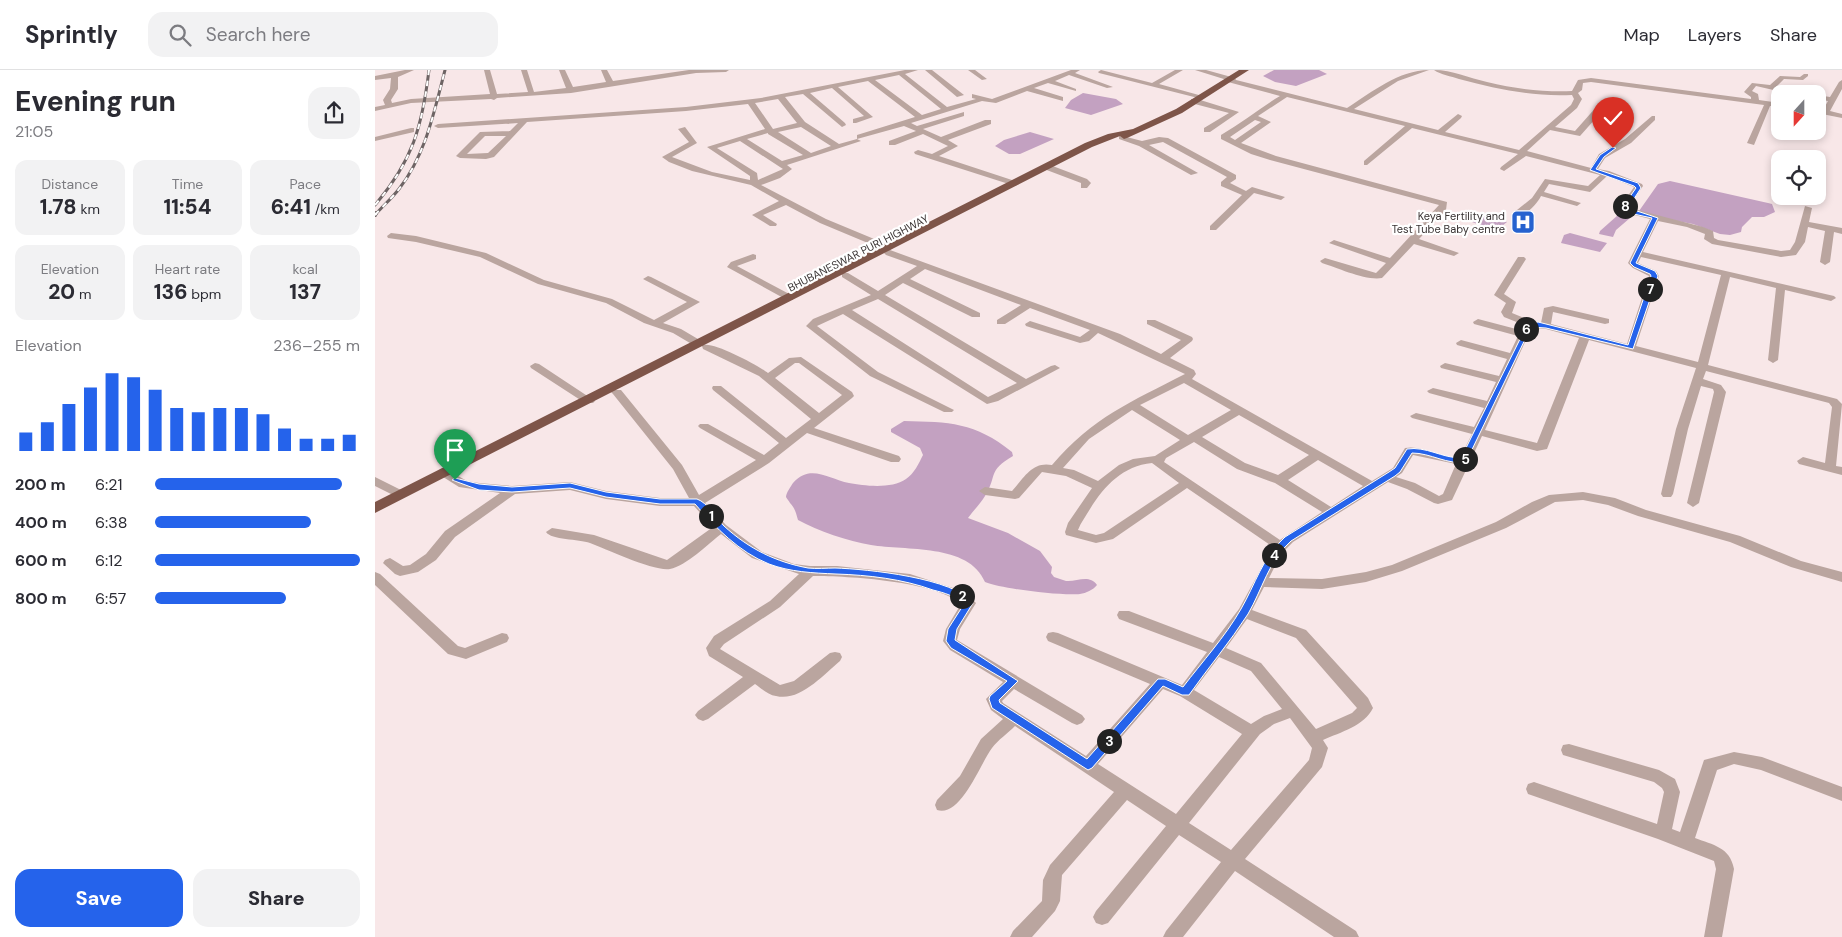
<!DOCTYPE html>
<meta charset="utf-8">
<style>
:root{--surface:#fff;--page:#f2f2f3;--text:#2b2b33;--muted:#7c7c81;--line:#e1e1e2;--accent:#2563eb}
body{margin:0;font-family:"DM Sans",sans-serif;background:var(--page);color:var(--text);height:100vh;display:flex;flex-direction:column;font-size:19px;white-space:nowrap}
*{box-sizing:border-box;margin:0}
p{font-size:16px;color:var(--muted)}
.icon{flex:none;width:28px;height:28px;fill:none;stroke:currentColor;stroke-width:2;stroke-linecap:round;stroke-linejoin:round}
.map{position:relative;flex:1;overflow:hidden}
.drawer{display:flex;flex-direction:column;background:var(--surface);width:375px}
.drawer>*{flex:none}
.needle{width:32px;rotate:201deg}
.fabs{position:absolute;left:1396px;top:15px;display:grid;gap:10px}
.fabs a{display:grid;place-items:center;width:55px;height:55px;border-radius:10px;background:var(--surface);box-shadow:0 2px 8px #0003;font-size:25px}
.pin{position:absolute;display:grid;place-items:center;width:42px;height:42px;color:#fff;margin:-51px -21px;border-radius:50% 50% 50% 0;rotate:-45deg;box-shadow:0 0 5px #0007}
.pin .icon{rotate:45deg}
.km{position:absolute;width:25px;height:25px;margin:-12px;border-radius:50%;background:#222;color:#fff;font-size:14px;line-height:25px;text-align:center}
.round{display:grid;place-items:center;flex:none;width:52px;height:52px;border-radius:15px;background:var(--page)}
.overview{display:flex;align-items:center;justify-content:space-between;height:85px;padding:0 15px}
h1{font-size:28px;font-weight:800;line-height:38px}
.figures{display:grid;grid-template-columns:repeat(3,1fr);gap:8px;height:85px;padding:5px 15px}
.figures div{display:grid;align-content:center;border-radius:12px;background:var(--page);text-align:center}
.figures b{font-size:21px;font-weight:800}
.figures small{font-size:14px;font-weight:400}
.figures p{font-size:14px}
.chart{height:140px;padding:10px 15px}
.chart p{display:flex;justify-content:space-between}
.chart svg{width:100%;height:90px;margin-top:5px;stroke:var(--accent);stroke-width:6}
.action{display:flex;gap:10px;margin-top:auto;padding:10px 15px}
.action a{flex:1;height:58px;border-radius:15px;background:var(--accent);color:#fff;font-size:20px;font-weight:800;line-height:58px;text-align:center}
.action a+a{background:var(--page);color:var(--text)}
ul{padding:0 15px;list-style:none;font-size:16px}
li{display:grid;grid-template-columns:80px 60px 1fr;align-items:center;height:38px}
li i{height:12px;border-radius:6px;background:var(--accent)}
header{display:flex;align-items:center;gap:30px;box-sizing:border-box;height:70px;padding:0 25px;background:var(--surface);border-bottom:1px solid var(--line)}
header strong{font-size:24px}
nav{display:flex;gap:28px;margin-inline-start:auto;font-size:18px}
.search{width:350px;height:45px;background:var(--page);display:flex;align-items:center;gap:12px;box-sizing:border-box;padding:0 18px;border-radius:15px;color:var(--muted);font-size:19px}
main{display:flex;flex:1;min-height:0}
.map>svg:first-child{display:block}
</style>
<header>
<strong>Sprintly</strong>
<div class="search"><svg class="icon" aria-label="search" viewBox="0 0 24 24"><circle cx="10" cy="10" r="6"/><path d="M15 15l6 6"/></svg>Search here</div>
<nav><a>Map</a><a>Layers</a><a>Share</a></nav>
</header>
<main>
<section class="drawer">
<div class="overview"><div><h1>Evening run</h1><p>21:05</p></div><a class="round"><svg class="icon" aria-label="share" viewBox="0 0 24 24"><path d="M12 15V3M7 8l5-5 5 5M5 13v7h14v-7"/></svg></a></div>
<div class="figures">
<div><p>Distance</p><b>1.78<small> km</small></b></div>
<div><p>Time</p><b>11:54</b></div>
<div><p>Pace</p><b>6:41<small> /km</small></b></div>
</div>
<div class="figures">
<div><p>Elevation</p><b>20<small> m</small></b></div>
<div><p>Heart rate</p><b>136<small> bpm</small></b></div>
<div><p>kcal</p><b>137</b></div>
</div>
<div class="chart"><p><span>Elevation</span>236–255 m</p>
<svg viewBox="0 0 160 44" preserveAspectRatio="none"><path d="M5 44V35M15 44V30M25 44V21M35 44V13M45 44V6M55 44V8M65 44V14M75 44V23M85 44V25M95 44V23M105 44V23M115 44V26M125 44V33M135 44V38M145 44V38M155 44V36"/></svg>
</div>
<ul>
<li><b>200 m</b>6:21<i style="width:91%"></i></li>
<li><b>400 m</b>6:38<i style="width:76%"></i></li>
<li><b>600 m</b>6:12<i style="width:100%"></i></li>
<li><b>800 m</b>6:57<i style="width:64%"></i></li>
</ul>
<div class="action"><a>Save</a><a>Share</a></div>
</section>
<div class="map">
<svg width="1467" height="867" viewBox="0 0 1467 867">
<rect width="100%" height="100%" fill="#f8e7e8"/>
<!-- water -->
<path fill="#c3a1c1" d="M899 0H944L952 4 921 16 900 12 888 6Z
M708 23 741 29 748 34 716 45 690 38 696 30Z
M655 62 679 69 645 84H634L620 76 629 70Z
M1295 111 1393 133 1397 134 1400 142 1389 147H1377L1367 157 1366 162 1355 165 1345 164 1318 154 1270 145 1264 141 1283 114Z
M1087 142 1102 144 1132 152 1123 159C1113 158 1091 151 1083 145Z
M1247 144 1255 146V148L1241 160 1238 167 1224 164 1225 161 1243 145Z
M1195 163 1232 173 1225 182 1186 173 1189 165Z
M529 351C574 352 600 352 637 382L638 386C612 401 623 405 610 426 605 434 598 441 593 448L633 463 665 481 677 497 676 503 679 507C683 508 687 510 691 511 702 512 714 504 722 515 718 520 711 523 705 524 686 526 628 519 610 512 594 473 530 481 496 475 473 471 443 461 423 450 421 443 420 438 415 433 414 431 412 429 411 427 411 423 416 416 418 413 435 393 454 409 474 413 490 416 517 419 531 409 539 404 544 393 548 385L545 378 516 362V359Z"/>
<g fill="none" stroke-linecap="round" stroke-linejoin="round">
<!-- minor -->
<path fill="#baa59f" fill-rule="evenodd" d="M30 0H39L23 7V19L16 30 17 33 36 29 115 24 109 0H115L122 24 153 22 146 0H152L159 22 191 18 184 0H190L198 17 231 12 226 0H232L238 11 314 0H354L351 2 321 3 196 23 122 28 119 30 116 29 36 33 0 41V37L10 35 8 30 15 19 16 8 0 10V6Z
M530 0H543L530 4 572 37 601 29 597 28V24L617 29 696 0H705L700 3 738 17 732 18 694 5 680 11 701 19V21L673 13 659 18 688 27V31L652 21 621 33 607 31 536 53 542 56 589 42V46L548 59 566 67 610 50H616V54L573 70 583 76 564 86 643 112 644 114 640 116 540 84 539 82 543 80 557 84 573 76 548 64 520 75H514V71L541 61 529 56 482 69V65L540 47 493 11 463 17 498 47 481 53H478V49L489 46 457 18 435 23 470 53 471 55 467 57 428 24 410 27 430 52 464 74 482 69 486 71 412 95 417 99 405 108 386 115 451 149 516 176 518 178 515 180 745 264 786 284 806 270 772 254V250H780L817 267 818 269 817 271 795 288 819 300 821 304 817 309 997 411 1018 398 1030 378C1049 374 1068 392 1086 386L1097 364 1037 348 1035 346 1041 343 1099 357 1109 338 1054 323 1052 321 1058 318 1112 331 1121 312 1066 298 1065 296 1070 293 1124 306 1132 289 1082 275 1081 273 1086 270 1135 283 1143 266 1099 254 1098 252 1103 249 1145 260 1149 255 1129 247 1126 242 1131 233 1119 225 1143 187H1149L1151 189 1129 224 1141 232 1137 243 1159 252 1166 253 1169 238 1178 236 1234 249V253L1230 254 1178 242 1176 254 1252 274 1274 206 1258 198 1253 193 1275 149 1248 142 1246 136 1259 117 1232 106 1215 122 1174 114 1169 122 1206 133 1202 136 1166 126C1162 135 1147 149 1137 148V144L1157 128 1170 109 1213 116 1225 105 1151 86 1129 101 1125 99 1126 97 1143 84 1037 58 992 95H989V91L1030 56 912 27 883 46 896 52 866 73 901 86 1072 132 1071 140 1044 169 1084 183 1079 186 1039 174 1007 208C991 211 963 198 947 193L945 191 950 188 1001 203 1011 193 954 173 959 170 962 171 1015 188 1064 135 895 90 876 84 846 69V65C867 53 885 38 905 26L853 12 852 10 820 0H831L860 8 861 10 972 38C997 22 1024 0 1054 0L1023 11 979 39 1063 60 1083 44 1087 46 1086 48 1070 62 1144 80 1196 35 1199 29 1197 25C1158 27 1121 19 1084 9 1076 6 1066 5 1059 0 1077 0 1094 8 1112 12 1140 19 1168 22 1197 21L1203 10 1216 8 1376 29V27L1369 22 1377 13 1395 15 1405 6 1425 7 1429 4H1433V6L1428 10 1409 9 1401 17 1430 24H1416L1381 16 1377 21 1383 24 1384 30 1405 33V37L1395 36 1379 75 1372 73 1389 35 1216 12 1208 13 1207 20 1203 23 1207 29 1202 38 1180 57 1200 61 1223 35H1229V39L1205 66 1175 60 1152 81 1216 98 1224 84 1250 69 1277 46H1280V50L1256 73 1230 88 1223 99 1234 101 1267 114 1268 116 1254 136 1255 138 1328 157 1338 161 1339 168 1343 170 1406 181 1415 180 1420 172 1430 136 1437 138 1434 152 1467 158V164L1459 162 1455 192 1450 195 1445 192 1450 161 1433 157 1430 172 1421 185 1406 187 1337 174 1329 169 1330 164 1312 157 1283 151 1268 182 1459 226 1461 228 1456 231 1410 220 1403 290 1398 293 1393 290 1401 218 1355 207 1333 295 1462 329 1467 334 1461 396 1467 397V405L1424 394 1422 391 1428 387 1450 393 1457 337 1454 333 1331 301 1328 309 1346 315 1351 322 1324 433 1318 437 1312 433 1339 322 1338 319 1326 316 1313 359 1298 424 1296 427H1288L1286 424 1301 359 1321 298 1214 270 1172 379 1162 381 1107 366 1077 430 1063 434 1059 433 1032 419 1013 412 918 472 906 484 894 508 947 509 991 502 1017 495 1121 452 1157 432 1174 425 1208 422 1240 428 1271 440 1365 466 1426 491 1467 502V512L1416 497 1355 472 1263 446 1233 435 1208 430 1180 432 1131 458 1027 501 991 512 947 519 889 517 877 540 931 560 993 628 998 638C989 656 966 662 948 670L953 678 947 697 870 789 981 861 984 867H959L860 801 808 867H788L791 861 846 792 804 765 733 853 727 855 721 853 718 847 721 841 791 756 752 730 687 805 685 831 680 841 657 867H635L638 861 667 831 668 810 675 795 739 722 640 656C633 663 623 670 617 678 606 692 586 748 562 740L560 735 562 730 585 706 606 669 628 649 616 640 611 629 628 612 575 580 568 571 571 559 586 534C561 511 473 506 438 506L405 537 349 574 345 579 405 615 419 611 455 583 460 582 465 583 467 587 465 591C448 605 425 632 401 626 393 625 386 618 380 614L333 649 328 651 323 649 320 645 323 641 368 607 334 586 331 578 339 566 395 531 424 504 377 488 346 464C333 474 311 496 295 499 280 502 231 479 215 473 204 469 176 470 171 462L177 458 219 465 292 490 338 457 319 436H285L231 429 195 420 140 424 80 467 61 490 43 502 25 506 20 504 8 493 10 490 15 488 28 496 35 495 51 484 70 461 125 423 84 417 65 405 63 402 65 399 69 398 92 411 104 413 137 416 195 412 231 421 285 428H314L298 399 238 324 236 322 238 320H246L307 395 324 425 381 390 325 358 323 356 325 354H333L389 385 404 373 338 320 337 318 338 316H346L411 368 436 349 384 306 328 279 327 276H320L298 263 269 253 231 233 163 214 105 187 41 172 13 168 12 166 16 163 41 166 111 183 169 210 237 229 279 250 312 232 268 209 273 206 276 207 325 232 288 253 306 259 328 272 329 275C341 273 382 295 393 303L414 288 426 287 477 322 479 326 477 328 439 358 524 386 526 389 524 392H516L432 363 394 393 330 433 351 455 387 482 419 494 435 496H462L535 504 590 522 601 533 585 559 582 570 707 645 710 649 707 653 702 655 697 653 639 619 627 631 628 633 711 686 775 614 673 571 671 567 673 563 678 562 683 563 807 615 832 582 744 549 742 545 744 541H754L838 573 864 539 898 477 812 418 738 469 721 473 691 465 690 462 693 453 717 418 691 406 667 402 644 428 640 429 610 425 604 421 610 417 637 421C649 408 657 391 677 395 718 347 756 332 810 304L723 263 714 271 705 273 651 256 650 254 655 251 705 267 715 260 655 238 630 254H622V250L646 235 550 199 535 209 605 243V247H597L528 213 510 225 651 309 676 296 680 295 685 298 623 331 612 334 468 244 442 256 503 302 579 340 577 342H569L495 306 431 256 438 249 496 225 467 207V203H473L503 221 542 196 511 185 509 183 512 181 445 153 411 135 388 145 402 154 401 156H395L377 145 404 131 376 115 317 101 294 92 287 87 314 72 303 59 310 57 322 73 297 87 337 102 375 110V106L332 77 390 59 373 34 311 41 152 52 119 87 111 89 85 88 81 86 105 62 135 61 143 53 63 58 59 56 63 54 311 37 386 28ZM524 5 566 39 547 45 500 10ZM403 29 422 53 398 59 380 33ZM880 50 886 52 860 70 855 67ZM426 57 456 76 436 83 403 62ZM393 63V64L428 85 407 91 372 69ZM110 66H131L113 83 92 84ZM365 71 408 99 383 110 382 103 342 78ZM1266 187 1346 205 1323 292 1261 276 1284 206 1281 201 1263 193ZM503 229 642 313 613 327 477 240ZM1159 258 1171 259 1204 268 1162 373 1110 360 1155 261ZM420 293H424L467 325 444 343 400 308ZM809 313 856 340 813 365 765 335ZM757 340 805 370 780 386 758 389 744 395 723 411 699 400 688 398 714 369ZM864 345 934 385 903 405 870 393 827 367ZM819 372 862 399 900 413 947 442 905 470 789 392 791 388ZM1038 385 1081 394 1068 424 1064 426 1040 413 1021 407 1027 403ZM943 390 988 416 956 437 913 410ZM777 393 804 413 729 463 721 465 703 460C706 452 711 446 715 439 730 415 748 396 777 393ZM872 549 921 568 982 638 977 643 941 659 886 593 851 578ZM844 587 876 601 907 639 889 646 876 654 819 620ZM788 619 805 626 867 664 801 744 723 694ZM915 648 937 678 934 690 856 780 814 753 885 664 899 654Z
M550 0H557L589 25 582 27Z
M593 0H600L612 9 607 10Z
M726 0 777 13 800 0H808L784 14 831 27 827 29 724 3 723 2Z
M1467 10V19L1455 41 1467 44V48L1442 43V39L1448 40 1453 31 1442 29V25L1455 27 1464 12Z
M816 29H822L864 42 835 62H829V58L854 43 816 33Z
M36 58H39V62L0 71V67Z
M744 65 767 71 784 67 793 68 861 105V109L855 113 871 121 877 117 910 127 906 130 879 123 841 160H835V156L867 125 846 116V112L852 107 788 72 774 75 823 103 816 105 764 76 744 69Z
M669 95H675L712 109 716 113 712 118H706V113L669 99Z
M378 184 381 185V189L362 196 418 226V230H412L352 197 356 192Z
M160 293 164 294 220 331 218 333H210L156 298 155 296Z
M0 407 30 422 32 425 26 429 0 416Z
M0 502 5 504 83 576 90 578 127 563 132 564 134 568 132 572 91 589 73 584 0 515Z
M1194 674 1284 700 1300 709 1305 722 1297 759 1305 762 1329 690 1359 682 1387 687 1467 717V731L1386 700 1359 694 1342 700 1320 768C1338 775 1355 777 1359 799L1347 867H1329L1341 799 1339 791 1283 769 1153 724 1151 719 1153 714 1159 712 1282 754 1289 722 1287 718 1279 712 1188 685 1186 680 1188 675Z"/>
<!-- highway -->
<path fill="#7e5549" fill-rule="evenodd" d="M864 0H874L807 43 752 68 749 69 745 66 717 77 0 443V432L710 73 733 64 758 59 801 39Z"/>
<!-- rail-far1 casing -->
<g stroke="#6d6464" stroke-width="3">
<path id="rail-far1" d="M0 135C38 90 47 57 54 0
M0 145C8 136 17 128 24 119 51 84 59 42 70 0"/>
</g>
<!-- rail casing -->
<g stroke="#6d6464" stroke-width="4">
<path id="rail" d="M0 145 1 143"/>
</g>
<!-- rail-far1 -->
<use href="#rail-far1" stroke="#fff" stroke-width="2" stroke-dasharray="5.5" stroke-linecap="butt"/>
<!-- rail -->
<use href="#rail" stroke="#fff" stroke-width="2.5" stroke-dasharray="8" stroke-linecap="butt"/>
</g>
<!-- route -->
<path fill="#2563eb" stroke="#fff" d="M1237 77 1241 78 1229 87 1221 99 1263 113 1266 118 1253 138 1283 148 1261 193 1280 201 1283 206 1258 279 1171 258 1156 257 1091 392C1072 395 1056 383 1037 383L1025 402 1020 406 916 471C894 490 887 520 873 544 855 572 833 598 814 625H807L788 616 717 698 713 700 617 638 614 629 615 626 632 611 576 578 571 571 573 559 589 534C580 526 570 523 558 520 528 509 493 505 461 504 438 503 415 502 394 494 364 482 341 458 320 434H285L231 427 195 418 137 422 104 420 77 410 80 408 104 414 137 417 195 413 231 422 285 429H322C333 433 341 448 349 456 374 479 401 492 433 498 442 499 451 498 460 498 492 499 580 508 598 533L582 559 580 570 643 611 624 630 625 633 712 689 783 609H790L808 617C827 592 850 567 866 539 880 515 888 486 910 467L1014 402 1020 398 1032 379C1051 376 1067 388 1086 388L1152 255 1163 252 1171 254 1253 275 1276 206 1275 204 1259 197 1255 193 1277 148 1254 143 1247 138 1261 118 1259 116 1215 100 1225 85Z"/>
<!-- icons -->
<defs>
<g id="hospital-square" transform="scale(1.25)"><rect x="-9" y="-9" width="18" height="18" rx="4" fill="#2662cf" stroke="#fff"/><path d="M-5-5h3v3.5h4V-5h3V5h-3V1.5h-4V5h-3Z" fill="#fff"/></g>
</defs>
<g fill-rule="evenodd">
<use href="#hospital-square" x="1148" y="152"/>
</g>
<g text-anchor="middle" stroke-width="4.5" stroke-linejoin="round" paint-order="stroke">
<!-- far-poi labels -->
<g font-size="11" fill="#393333" stroke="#fff" text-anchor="end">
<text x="1130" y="150">Keya Fertility and<tspan x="1130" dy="13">Test Tube Baby centre</tspan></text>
</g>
<!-- far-street labels -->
<g font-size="11" fill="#393333" stroke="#fff">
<text transform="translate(483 183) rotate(-27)" y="4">BHUBANESWAR PURI HIGHWAY</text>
</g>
</g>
</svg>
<div class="fabs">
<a><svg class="needle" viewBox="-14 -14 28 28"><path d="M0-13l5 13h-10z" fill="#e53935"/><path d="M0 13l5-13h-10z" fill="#7c7c81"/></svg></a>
<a><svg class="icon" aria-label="locate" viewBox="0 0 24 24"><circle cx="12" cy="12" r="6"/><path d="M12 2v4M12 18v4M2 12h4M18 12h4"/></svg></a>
</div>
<div class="pin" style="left:80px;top:410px;background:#1e9e55"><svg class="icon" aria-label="arrive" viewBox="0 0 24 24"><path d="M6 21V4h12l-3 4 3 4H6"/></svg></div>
<div class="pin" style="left:1238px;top:78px;background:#d93025"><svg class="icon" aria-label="check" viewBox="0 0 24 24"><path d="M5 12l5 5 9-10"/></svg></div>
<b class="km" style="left:336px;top:446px">1</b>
<b class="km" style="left:587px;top:526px">2</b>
<b class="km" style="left:734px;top:671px">3</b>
<b class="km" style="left:899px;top:485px">4</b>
<b class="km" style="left:1090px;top:389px">5</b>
<b class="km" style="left:1151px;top:259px">6</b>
<b class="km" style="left:1275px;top:219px">7</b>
<b class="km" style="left:1250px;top:136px">8</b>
</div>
</main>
